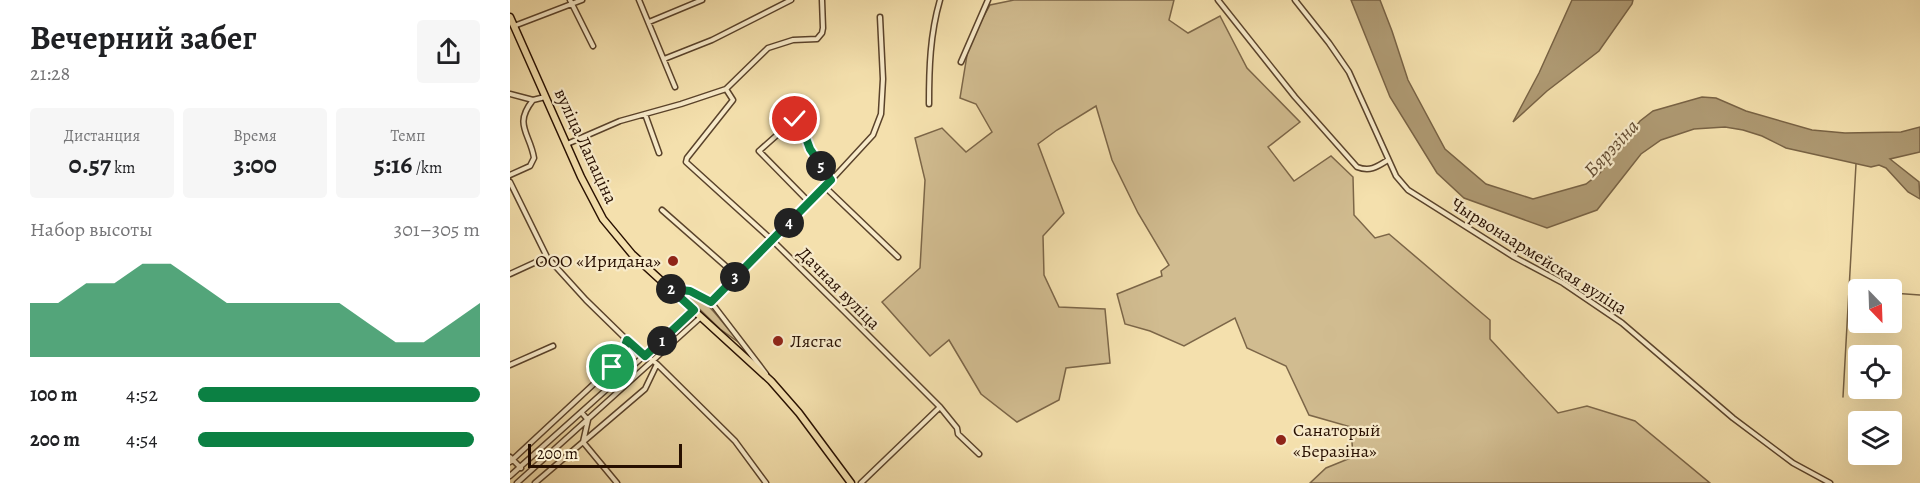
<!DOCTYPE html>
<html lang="ru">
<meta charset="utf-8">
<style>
:root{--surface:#fff;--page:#f6f6f6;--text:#202124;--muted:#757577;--accent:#0b8043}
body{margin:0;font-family:Alegreya,serif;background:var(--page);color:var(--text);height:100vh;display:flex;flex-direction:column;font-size:22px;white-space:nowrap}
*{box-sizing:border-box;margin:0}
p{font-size:20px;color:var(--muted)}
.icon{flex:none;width:33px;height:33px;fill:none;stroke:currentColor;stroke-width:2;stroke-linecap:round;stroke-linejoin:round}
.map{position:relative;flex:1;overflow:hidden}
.details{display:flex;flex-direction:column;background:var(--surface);width:510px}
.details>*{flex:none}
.needle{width:39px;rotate:157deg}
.fabs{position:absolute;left:1338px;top:279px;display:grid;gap:12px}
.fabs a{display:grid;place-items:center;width:54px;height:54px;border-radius:6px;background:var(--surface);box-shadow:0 6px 24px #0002;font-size:30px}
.scale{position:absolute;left:18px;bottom:15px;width:154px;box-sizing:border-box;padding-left:6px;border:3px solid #270f00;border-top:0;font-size:16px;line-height:21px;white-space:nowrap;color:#270f00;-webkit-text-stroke:4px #f8ebca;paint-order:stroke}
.pin{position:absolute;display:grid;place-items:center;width:51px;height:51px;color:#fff;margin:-26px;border:3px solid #fff;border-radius:50%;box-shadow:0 2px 6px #0007}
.km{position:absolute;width:30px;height:30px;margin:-15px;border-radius:50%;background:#222;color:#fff;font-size:16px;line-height:30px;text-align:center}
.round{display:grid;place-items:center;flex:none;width:63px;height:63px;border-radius:6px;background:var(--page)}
.headline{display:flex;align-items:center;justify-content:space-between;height:102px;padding:0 30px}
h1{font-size:33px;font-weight:600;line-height:45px}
.figures{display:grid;grid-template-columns:repeat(3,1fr);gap:9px;height:102px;padding:6px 30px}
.figures div{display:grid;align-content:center;border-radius:6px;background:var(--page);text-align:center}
.figures b{font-size:26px;font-weight:600}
.figures small{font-size:16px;font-weight:400}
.figures p{font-size:16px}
.chart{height:168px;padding:12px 30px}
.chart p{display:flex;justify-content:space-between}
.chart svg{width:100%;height:108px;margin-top:6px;fill:var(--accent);opacity:.7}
ul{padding:0 30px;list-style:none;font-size:20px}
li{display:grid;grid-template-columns:96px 72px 1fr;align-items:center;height:45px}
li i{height:15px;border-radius:8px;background:var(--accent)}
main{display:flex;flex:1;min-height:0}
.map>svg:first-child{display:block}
</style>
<main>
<section class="details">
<div class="headline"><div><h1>Вечерний забег</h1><p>21:28</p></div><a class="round"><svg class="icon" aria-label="share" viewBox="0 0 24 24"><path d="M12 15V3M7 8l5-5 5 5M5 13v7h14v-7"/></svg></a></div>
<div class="figures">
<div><p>Дистанция</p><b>0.57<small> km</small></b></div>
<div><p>Время</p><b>3:00</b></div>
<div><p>Темп</p><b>5:16<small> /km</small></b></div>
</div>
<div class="chart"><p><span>Набор высоты</span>301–305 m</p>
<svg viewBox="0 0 160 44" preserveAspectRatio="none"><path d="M0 44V22L10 22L20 14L30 14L40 6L50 6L60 14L70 22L80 22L90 22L100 22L110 22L120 30L130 38L140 38L150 30L160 22V44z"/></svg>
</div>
<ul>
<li><b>100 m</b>4:52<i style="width:100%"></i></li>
<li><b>200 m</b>4:54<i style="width:98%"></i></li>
</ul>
</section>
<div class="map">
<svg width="1410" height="483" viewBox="0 0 1410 483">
<rect width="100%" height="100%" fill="#f4e0ad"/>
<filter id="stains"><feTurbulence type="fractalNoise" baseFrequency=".00333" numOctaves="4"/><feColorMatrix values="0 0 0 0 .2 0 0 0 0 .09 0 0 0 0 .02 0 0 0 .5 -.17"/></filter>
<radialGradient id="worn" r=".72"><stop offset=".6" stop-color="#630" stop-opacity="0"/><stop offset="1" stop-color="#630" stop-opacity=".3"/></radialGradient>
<!-- green -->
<path fill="#d1bc90" stroke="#7c6648" stroke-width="1.5" d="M504 0H664L659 20 678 33 710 16 737 68 790 122 758 147 784 181 821 156 843 177 844 215 865 238 879 234 980 320V339L1048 413 1077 406 1125 421 1200 483H800L816 468 843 457 841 427 799 415 776 366 737 348 725 318 674 346 640 331 615 324 607 294 652 276 651 271 659 265 628 213 602 160 586 106 547 130 528 144 554 213 533 236 534 275 549 307 595 309 600 363 556 368 549 400 507 422 471 394 439 340 420 356 372 302 410 268 415 180 405 138 432 128 456 152 482 132 466 104 450 98 459 43 480 5Z
M172 292C205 301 208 323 232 343L231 344 210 329Z"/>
<!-- water -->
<path fill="#ae9972" stroke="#786244" stroke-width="1.5" d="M841 0H870L882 31 898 80 935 149 976 184 1023 199 1076 184 1090 173 1130 121 1143 111 1192 97 1206 98 1236 111 1302 130 1335 133 1391 132 1410 127V152L1380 159 1409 182 1410 199 1398 192 1376 168 1369 165 1361 167 1276 148 1252 136 1233 130 1215 127 1184 129 1151 140 1131 154 1087 210 1037 228 954 198 927 173 880 97Z
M1062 0H1123L1122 4 1089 51 1037 91 1003 122 1029 73Z"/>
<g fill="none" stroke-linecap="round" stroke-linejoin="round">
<!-- stream -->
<path stroke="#786244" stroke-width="1.5" d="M1340 292H1348
M1382 293 1410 295
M1333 397 1346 164"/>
<!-- minor casing -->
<g stroke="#5a432b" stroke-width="7">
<path id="minor" d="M60 0 83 46
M129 0 165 87
M708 0 785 97 847 167C860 172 867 167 878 160
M785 0 819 43 839 72 886 176 898 190 1004 257 1053 283 1112 323 1223 418 1283 463 1320 483
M139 22 192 0
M4 26 72 0
M154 59 202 40 281 0
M451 62 478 0
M216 89 223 100 177 158 176 162 262 240 336 313 430 407 447 428 448 434 469 454
M0 94 23 100 35 97
M419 104C419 69 420 34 430 0
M135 114 149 153
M57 144 110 121 171 104 216 89 258 48 283 40 307 39 312 33 313 28 312 0
M0 175 20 166 24 158C20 133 3 125 23 100
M0 182 37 257 76 300 117 340 147 364 225 441 256 483
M315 187 388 257
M299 202 249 151 285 119 290 122 300 149 321 180
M152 210 227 276
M0 274 37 257
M161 289 180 291 201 302 256 374
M201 302 315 187 363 135 371 114 373 79 370 17
M0 365 43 346
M72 413 78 420 73 442 107 483
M0 457 11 468
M0 462 102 367 113 355 117 340
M0 476 184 311
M7 483 191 317
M25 483 135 389 147 364
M351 483 430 407"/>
</g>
<!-- primary casing -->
<g stroke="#270f00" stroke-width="9">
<path id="primary" d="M0 17 71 177 93 219 122 254 261 381 289 413 341 483"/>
</g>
<!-- minor -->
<use href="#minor" stroke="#f8ebca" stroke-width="4"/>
<!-- primary -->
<use href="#primary" stroke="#f4e0ad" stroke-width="6"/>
</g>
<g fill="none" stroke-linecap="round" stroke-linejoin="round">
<!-- route casing -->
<g stroke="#fff" stroke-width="12">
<path id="route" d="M102 367 112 355 117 340 135 356 184 310 161 289 180 291 201 302 321 180 300 149 290 122 285 119"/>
</g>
<!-- route -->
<use href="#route" stroke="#0b8043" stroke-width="8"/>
</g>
<!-- markers -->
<g fill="#8f2418" stroke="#f8ebca" stroke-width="2">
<circle cx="163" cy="261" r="6"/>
<circle cx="268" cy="341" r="6"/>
<circle cx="771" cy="440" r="6"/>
</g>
<g text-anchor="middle" stroke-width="4.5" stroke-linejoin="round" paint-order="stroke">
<!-- street labels -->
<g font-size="18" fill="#270f00" stroke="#f8ebca">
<text transform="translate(76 146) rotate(65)" y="6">вуліца Лапаціна</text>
<text transform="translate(1029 256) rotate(32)" y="6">Чырвонаармейская вуліца</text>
<text transform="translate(329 288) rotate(45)" y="6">Дачная вуліца</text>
</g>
<!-- poi labels -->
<g font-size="18" fill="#270f00" stroke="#f8ebca" text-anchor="start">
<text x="151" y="267" text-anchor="end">ООО «Иридана»</text>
<text x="280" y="347">Лясгас</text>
<text x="783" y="436">Санаторый<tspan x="783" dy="21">«Беразіна»</tspan></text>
</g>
<!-- water labels -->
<g font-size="20" font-style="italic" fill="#644d33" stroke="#f8ebca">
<text transform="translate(1101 148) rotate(-47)" y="7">Бярэзіна</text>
</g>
</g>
<rect width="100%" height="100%" filter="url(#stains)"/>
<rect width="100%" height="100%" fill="url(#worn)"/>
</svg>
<div class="fabs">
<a><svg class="needle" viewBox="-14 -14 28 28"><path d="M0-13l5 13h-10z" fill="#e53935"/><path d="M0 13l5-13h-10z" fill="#757577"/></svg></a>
<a><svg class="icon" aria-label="locate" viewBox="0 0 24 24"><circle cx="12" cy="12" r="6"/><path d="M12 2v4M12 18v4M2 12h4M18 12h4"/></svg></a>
<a><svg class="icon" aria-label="layers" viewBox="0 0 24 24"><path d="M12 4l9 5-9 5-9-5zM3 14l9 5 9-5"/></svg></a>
</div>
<div class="scale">200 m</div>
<div class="pin" style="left:102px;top:367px;background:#1e9e55"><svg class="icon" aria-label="arrive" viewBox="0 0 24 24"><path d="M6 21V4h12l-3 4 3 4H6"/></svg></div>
<div class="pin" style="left:285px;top:119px;background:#d93025"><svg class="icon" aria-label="check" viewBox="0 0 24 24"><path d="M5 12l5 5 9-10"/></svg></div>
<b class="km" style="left:152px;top:341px">1</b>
<b class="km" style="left:161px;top:289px">2</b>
<b class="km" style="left:225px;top:277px">3</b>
<b class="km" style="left:279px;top:223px">4</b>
<b class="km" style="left:311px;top:166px">5</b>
</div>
</main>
